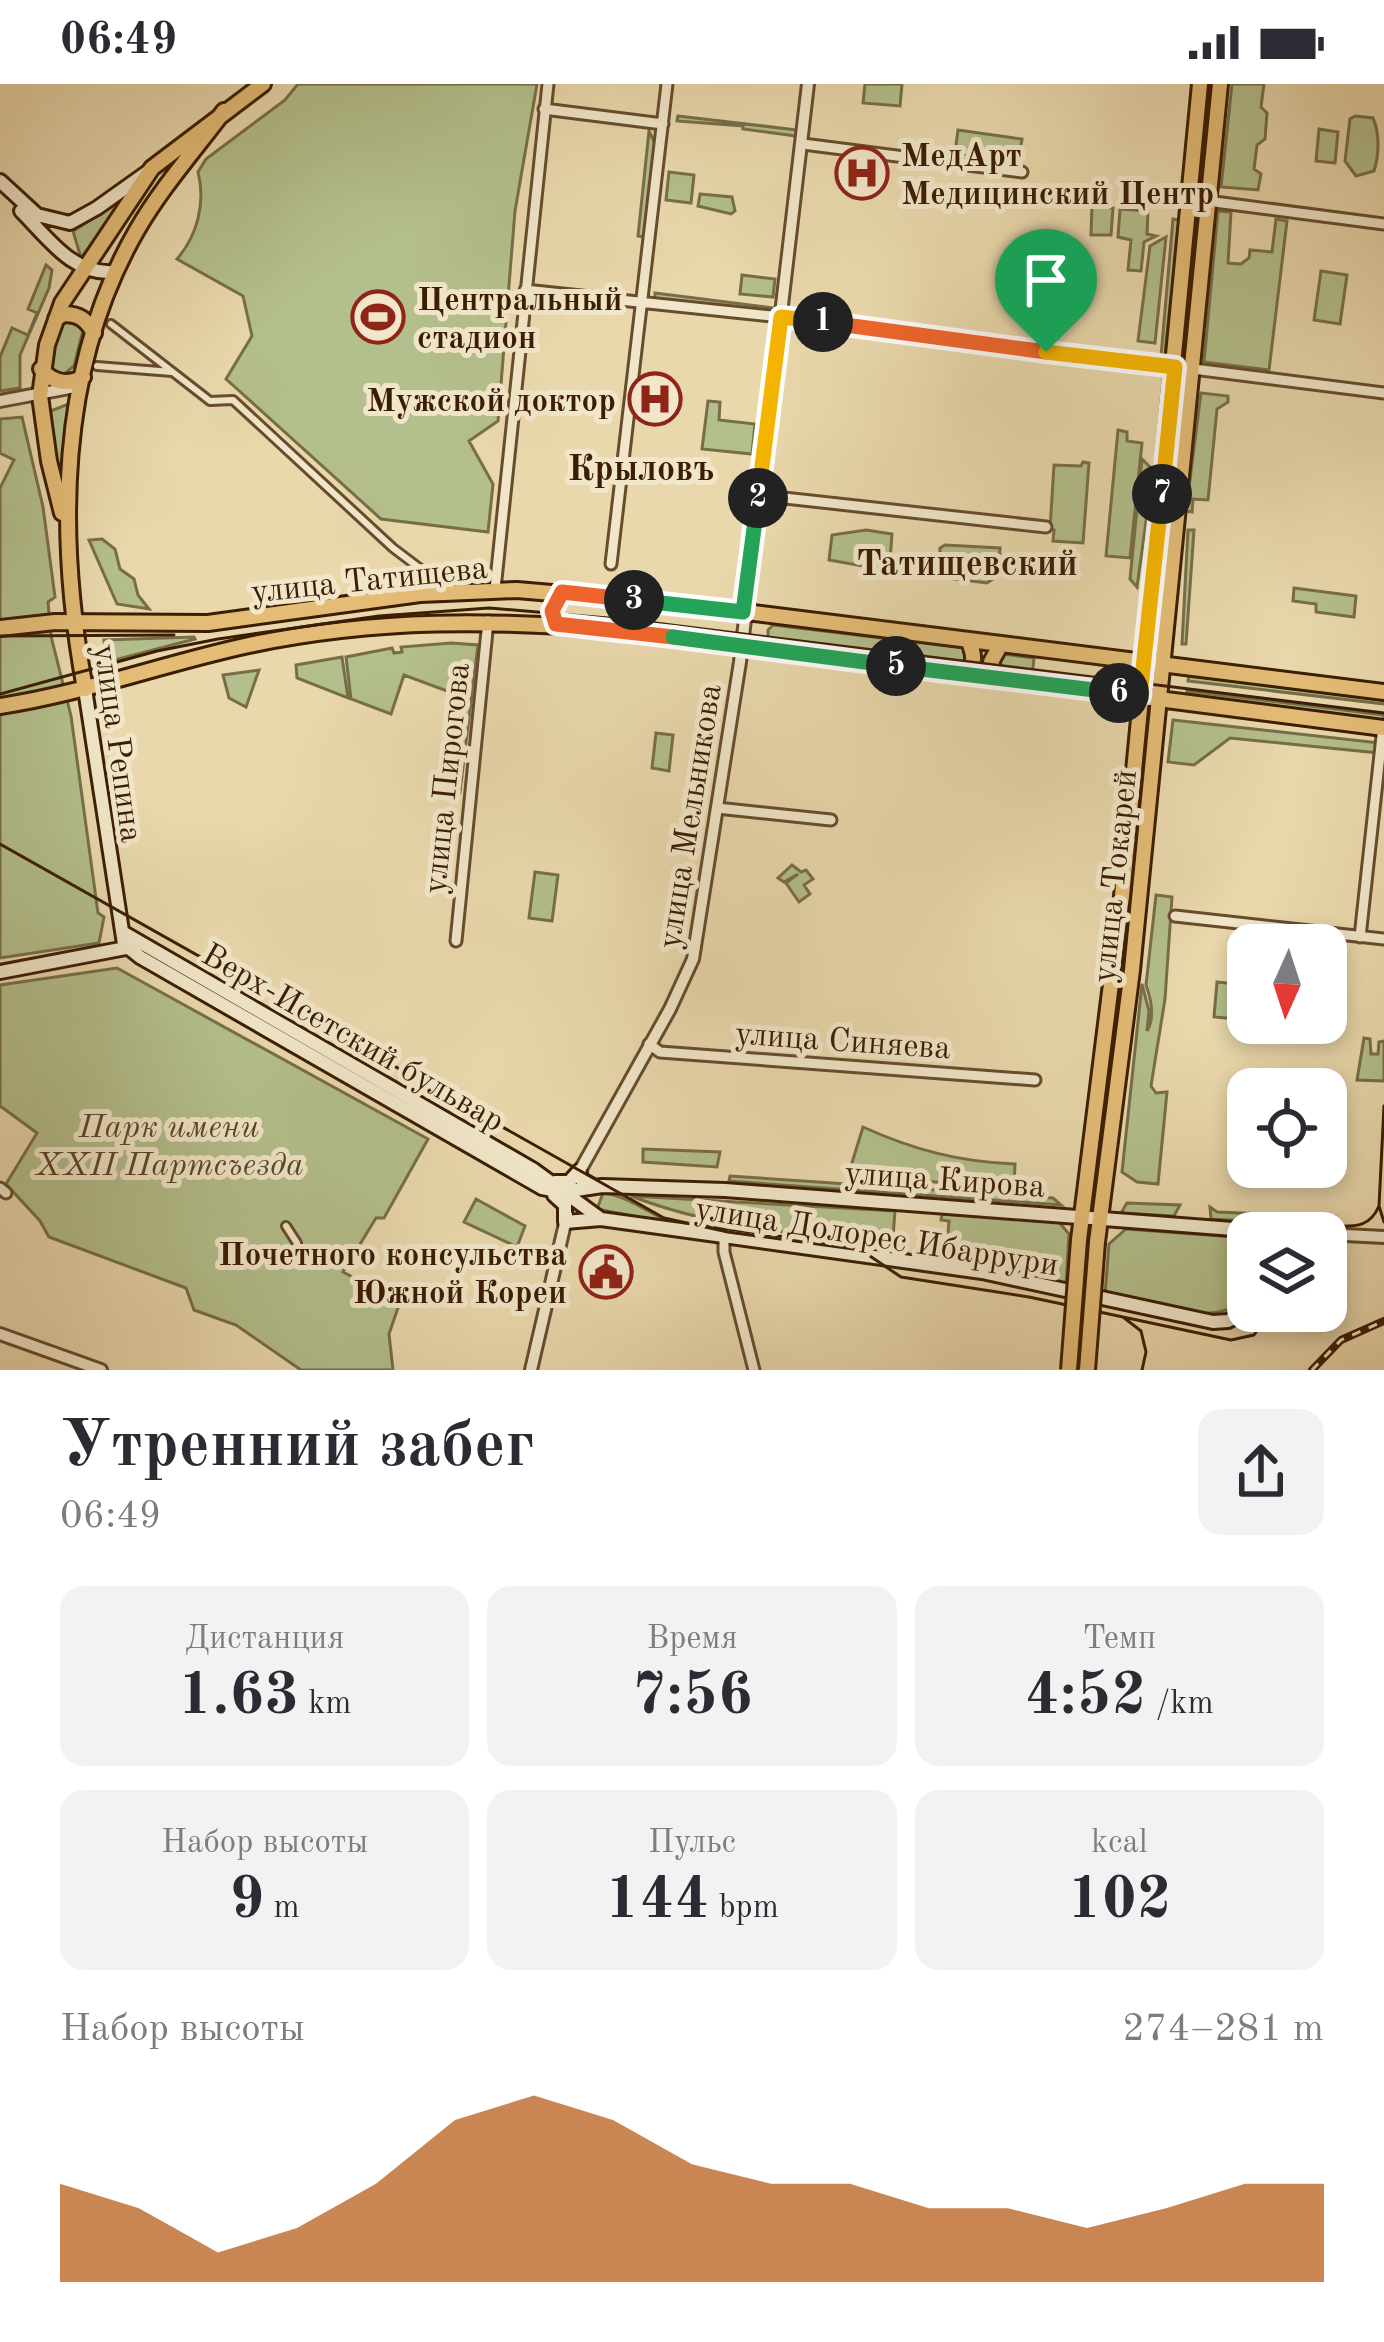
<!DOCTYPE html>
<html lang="ru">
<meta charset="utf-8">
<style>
:root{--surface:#fff;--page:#f2f2f3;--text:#2b2b33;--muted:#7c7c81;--accent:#b45309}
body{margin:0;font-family:"Old Standard TT",serif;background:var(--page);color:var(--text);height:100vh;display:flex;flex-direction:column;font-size:45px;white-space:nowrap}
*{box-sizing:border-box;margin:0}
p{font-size:39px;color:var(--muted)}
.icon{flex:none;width:66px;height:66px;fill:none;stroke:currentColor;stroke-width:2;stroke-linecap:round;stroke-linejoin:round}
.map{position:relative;height:1286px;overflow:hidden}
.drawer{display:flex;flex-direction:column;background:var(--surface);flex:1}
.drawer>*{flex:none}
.needle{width:78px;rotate:183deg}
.fabs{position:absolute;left:1227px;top:840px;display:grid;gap:24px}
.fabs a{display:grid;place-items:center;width:120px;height:120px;border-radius:24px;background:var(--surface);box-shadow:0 6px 18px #0003;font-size:60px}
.pin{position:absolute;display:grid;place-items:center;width:102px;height:102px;color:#fff;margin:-123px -51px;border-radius:50% 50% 50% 0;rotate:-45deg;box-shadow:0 0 12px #0007}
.pin .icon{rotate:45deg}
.km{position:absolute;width:60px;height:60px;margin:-30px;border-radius:50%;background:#222;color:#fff;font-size:33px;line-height:60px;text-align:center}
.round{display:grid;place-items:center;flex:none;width:126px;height:126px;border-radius:24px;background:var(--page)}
.headline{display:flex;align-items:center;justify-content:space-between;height:204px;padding:0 60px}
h1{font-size:66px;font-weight:600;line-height:90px}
.metrics{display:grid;grid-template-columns:repeat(3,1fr);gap:18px;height:204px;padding:12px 60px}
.metrics div{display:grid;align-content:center;border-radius:24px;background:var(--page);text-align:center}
.metrics b{font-size:60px;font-weight:600}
.metrics small{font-size:33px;font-weight:400}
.metrics p{font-size:33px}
.chart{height:336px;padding:24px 60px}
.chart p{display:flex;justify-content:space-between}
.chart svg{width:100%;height:216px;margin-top:12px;fill:var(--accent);opacity:.7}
.status{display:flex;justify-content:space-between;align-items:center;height:84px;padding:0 60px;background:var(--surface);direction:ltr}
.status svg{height:33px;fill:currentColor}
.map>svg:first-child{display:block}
</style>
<div class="status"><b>06:49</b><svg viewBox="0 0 49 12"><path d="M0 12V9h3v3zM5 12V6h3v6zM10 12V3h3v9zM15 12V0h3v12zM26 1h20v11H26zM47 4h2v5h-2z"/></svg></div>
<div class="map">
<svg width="1384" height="1286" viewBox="0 0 1384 1286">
<rect width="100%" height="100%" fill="#e9d8ac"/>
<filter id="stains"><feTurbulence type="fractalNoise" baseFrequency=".00167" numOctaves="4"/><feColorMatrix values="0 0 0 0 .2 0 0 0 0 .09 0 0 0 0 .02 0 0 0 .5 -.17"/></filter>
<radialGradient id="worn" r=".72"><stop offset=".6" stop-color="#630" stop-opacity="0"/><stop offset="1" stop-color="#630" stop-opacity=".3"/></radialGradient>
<!-- green -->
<path fill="#b3bf8c" stroke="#776e48" stroke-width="3" d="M298 0H537L515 127 498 337 469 357 493 400 488 448 381 435 226 295 252 252 243 212 177 175C197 152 206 119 198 88L206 75 285 16Z
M865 0H902L900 22 863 19Z
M1207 0H1212L1185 271 1181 270Z
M1232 0H1264L1261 23 1267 29 1265 55 1257 61 1254 85 1261 90 1258 106 1221 103Z
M678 32 797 46 796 52 743 45V42L677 37Z
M1355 32 1373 34C1380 49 1379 72 1374 87L1356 92 1345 77 1350 35Z
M1319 45 1338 48 1335 79 1316 77Z
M958 46 1022 55 1018 79 955 69Z
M649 47 655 59 644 153 638 152Z
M669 88 694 91 691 119 666 116Z
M700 110 732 113 735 127 731 130 698 122Z
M127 113 81 174 73 147Z
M1092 122 1113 124 1111 151H1091Z
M1120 125 1148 127 1147 150 1156 152 1144 158 1141 187 1128 186 1131 156 1118 153Z
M1218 127 1231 128 1228 179 1241 180 1249 174 1250 166 1272 168 1276 135 1287 137 1269 286 1204 278Z
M1173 135 1179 136 1165 270 1161 272Z
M1166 153 1155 259 1138 257 1150 162Z
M46 181 52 186 49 204 20 271V304L0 307V273L12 244 28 251 37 229 28 225Z
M1321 187 1347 191 1340 240 1314 236Z
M742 191 775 195 773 213 740 210Z
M655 209 773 224 772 229 655 217Z
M65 237H75L83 246 74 282 63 291 53 288C46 274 53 247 65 237Z
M1201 309 1228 312V318L1217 325 1208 416 1193 415 1192 428 1186 427Z
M1176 314H1180L1153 557Z
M708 317 720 318 719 336 755 340 752 370 702 365Z
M71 319 61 398 48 328Z
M22 333 43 423 55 513 48 518 51 552 71 632 98 829 104 833 99 859 0 874V404L14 376 0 369V335Z
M1118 346 1127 348V357L1142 359 1130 474 1106 472Z
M1142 375 1153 386 1137 503 1130 495Z
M1083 378 1089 379 1083 459 1053 457 1054 446 1050 445 1054 381 1081 382Z
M866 446 892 450 890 477 880 485 829 476 832 451Z
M1188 446H1194L1186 560H1182Z
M102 455 115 465 120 485 134 495 138 511 149 525 117 520 89 456Z
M945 461 1000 464 999 491 987 499 939 493 940 464Z
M1294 504 1356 512 1354 533 1316 528V520L1293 517Z
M773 541 965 564 971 571 963 585 768 558V546Z
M194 553 195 555 107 578 104 556Z
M451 559 478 561 460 708 456 706 466 614 404 591 391 630 351 615 346 573 392 564 394 569 402 568 401 563Z
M1003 570 1034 574 1032 593 999 590 996 574Z
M342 573 348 614 297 594 296 581Z
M259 586 246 623 229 614 223 591Z
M1189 592 1384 616V620L1188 597Z
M1187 607 1384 631V636L1187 612Z
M1173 636 1380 659 1379 669 1230 654 1194 681 1168 678Z
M1143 647 1148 648 1098 1107H1093Z
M656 649 673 651 669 687 652 684Z
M792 781 801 788 806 786 813 795 804 801 810 810 799 818 786 799 798 790 784 798 778 794Z
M535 788 558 791 552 837 529 834Z
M1156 811 1172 813 1165 915 1151 1002 1156 1009 1167 1008 1158 1100 1137 1098 1122 1088 1142 900 1149 927 1147 947C1155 934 1151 915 1146 901Z
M117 884 428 1055 384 1134H376L343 1188 400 1218 389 1250 393 1286H301L236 1241 194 1226 186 1204 49 1153 40 1137 6 1100 37 1049 0 1022V901Z
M1217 898 1236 900 1238 935 1214 933Z
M1364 954 1370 955 1371 970H1378L1379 958 1384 957V997L1357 996Z
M863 1043C914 1066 960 1078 1015 1080L1014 1102 875 1095 851 1082Z
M643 1065 720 1068 717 1083 643 1078Z
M730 1092 1053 1114 1061 1121 729 1097Z
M603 1109C626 1111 652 1131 674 1140L597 1125Z
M631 1112 895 1127 893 1153 905 1155 907 1170 928 1171 931 1161 947 1162 949 1137 941 1136 942 1130 1058 1137 1069 1150 1066 1201 934 1175 886 1171 869 1157C787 1149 708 1142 631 1112Z
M476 1115 525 1142 517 1163 464 1138Z
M1127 1119 1180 1121 1174 1132 1121 1129Z
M1210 1123 1217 1128 1335 1133 1334 1137 1310 1136 1303 1140 1211 1135Z
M1126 1145 1248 1154V1210C1221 1249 1145 1218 1105 1210L1109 1160Z"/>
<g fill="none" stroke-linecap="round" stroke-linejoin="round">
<!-- pedestrian casing -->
<g stroke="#664c2d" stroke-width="12">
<path id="pedestrian" d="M111 240 210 317 233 316 393 464 426 489
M97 282 172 288
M286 1142 297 1159"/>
</g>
<!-- minor casing -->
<g stroke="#664c2d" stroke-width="15">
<path id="minor" d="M544 25 663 40
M803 60 1022 88
M1207 117 1384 140
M525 206 781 233 1384 309
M758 411 1046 443
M611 480 667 0
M495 505 548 0
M717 724 831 736
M1175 832 1384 855
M1360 853 1383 643
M456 857 488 537
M649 960 660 968 1035 996
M0 1104 6 1109
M724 1154V1168L754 1286"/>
</g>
<!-- tertiary casing -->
<g stroke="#664c2d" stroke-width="16">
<path id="tertiary" d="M0 317 80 302
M578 1090 670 925 693 875 740 578 808 0
M1326 1150 1384 1153
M0 1250 101 1286
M531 1286 567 1131"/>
</g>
<!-- secondary casing -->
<g stroke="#3b1d03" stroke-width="18">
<path id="secondary" d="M0 97 37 131 70 139 97 124 149 87
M21 127C48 154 73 192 116 188
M85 605 124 860 140 873 542 1104 563 1108 602 1102 725 1106 1286 1149
M124 849 534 1086 601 1135 982 1188 1213 1238 1228 1237 1248 1226
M0 888 131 863
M555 1098H569L579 1087 582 1096 593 1102
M554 1111 565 1121V1138L601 1135"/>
</g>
<!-- primary casing -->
<g stroke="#3b1d03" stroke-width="20">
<path id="primary" d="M56 235 63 230C79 230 86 235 94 249
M41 285C53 299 67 302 83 293
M62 429 49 377 40 312 47 261 62 219 152 84 263 0
M556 540 553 521 562 508
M0 544 55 538 208 539 420 510 517 506 690 521 1384 608
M964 590C977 581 974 569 968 556
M997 595 991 578 1001 560
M85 605C57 453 57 284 137 146 162 103 194 67 224 27
M0 622C85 609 165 579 249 561 378 534 492 536 623 546L1384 644
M1079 1156 1122 812 1200 0
M1097 1158 1132 886 1220 0"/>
</g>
<!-- pedestrian -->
<use href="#pedestrian" stroke="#f1e6c9" stroke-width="6"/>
<!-- minor -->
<use href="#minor" stroke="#f1e6c9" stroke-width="9"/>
<!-- tertiary -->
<use href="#tertiary" stroke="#f1e6c9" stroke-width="10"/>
<!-- secondary -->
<use href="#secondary" stroke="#f1e6c9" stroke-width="12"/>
<!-- primary -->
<use href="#primary" stroke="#e4bc76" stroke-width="14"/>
<!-- tram -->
<path stroke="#3b1d03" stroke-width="3" d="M0 552 174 551
M0 610 157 567 218 555 379 532 489 524 631 536 1384 629
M0 760 664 1134 728 1148 861 1166 901 1193 1029 1213 1231 1256 1254 1251 1271 1227
M1384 1022 1379 1122 1384 1138
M1309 1149C1333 1132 1364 1157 1379 1122
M1123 1233 1141 1247 1146 1268 1142 1286"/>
<!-- rail casing -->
<g stroke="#3b1d03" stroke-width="8">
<path id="rail" d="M1312 1286 1341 1256 1384 1237"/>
</g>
<!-- rail -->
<use href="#rail" stroke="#f1e6c9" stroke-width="3" stroke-dasharray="9" stroke-linecap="butt"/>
<!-- primary-bridge casing -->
<g stroke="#3b1d03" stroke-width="20" stroke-linecap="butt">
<path id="primary-bridge" d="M1069 1286 1079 1156
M1087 1286 1097 1158"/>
</g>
<!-- primary-bridge -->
<use href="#primary-bridge" stroke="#e4bc76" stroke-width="14"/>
</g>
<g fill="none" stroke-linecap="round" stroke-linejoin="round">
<!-- split-1 casing -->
<g stroke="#fff" stroke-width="24">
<path id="split-1" d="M823 238 1046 268"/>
</g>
<!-- split-2 casing -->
<g stroke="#fff" stroke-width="24">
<path id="split-2" d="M758 414 781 233 823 238"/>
</g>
<!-- split-3 casing -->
<g stroke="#fff" stroke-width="24">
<path id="split-3" d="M634 516 743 528 758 414"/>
</g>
<!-- split-4 casing -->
<g stroke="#fff" stroke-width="24">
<path id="split-4" d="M634 516 562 508 552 527 556 540 673 553"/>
</g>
<!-- split-5 casing -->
<g stroke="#fff" stroke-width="24">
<path id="split-5" d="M673 553 896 582"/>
</g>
<!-- split-6 casing -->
<g stroke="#fff" stroke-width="24">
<path id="split-6" d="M896 582 1119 609"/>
</g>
<!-- split-7 casing -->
<g stroke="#fff" stroke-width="24">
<path id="split-7" d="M1119 609 1140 612 1162 410"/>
</g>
<!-- split-8 casing -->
<g stroke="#fff" stroke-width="24">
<path id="split-8" d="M1046 268 1175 283 1162 410"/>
</g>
<!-- split-1 -->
<use href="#split-1" stroke="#f0652b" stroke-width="15"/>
<!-- split-2 -->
<use href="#split-2" stroke="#f5b400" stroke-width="15"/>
<!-- split-3 -->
<use href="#split-3" stroke="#22a559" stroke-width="15"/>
<!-- split-4 -->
<use href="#split-4" stroke="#f0652b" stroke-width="15"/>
<!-- split-5 -->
<use href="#split-5" stroke="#22a559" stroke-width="15"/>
<!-- split-6 -->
<use href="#split-6" stroke="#22a559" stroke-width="15"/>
<!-- split-7 -->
<use href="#split-7" stroke="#f5b400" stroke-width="15"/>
<!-- split-8 -->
<use href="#split-8" stroke="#f5b400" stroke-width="15"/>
</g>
<!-- icons -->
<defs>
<g id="hospital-ring" transform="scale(2.7)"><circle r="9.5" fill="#f1e6c9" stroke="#8f2418" stroke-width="1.5"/><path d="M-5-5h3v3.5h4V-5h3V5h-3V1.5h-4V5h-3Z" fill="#8f2418"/></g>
<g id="stadium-ring" transform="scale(2.7)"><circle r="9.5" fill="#f1e6c9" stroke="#8f2418" stroke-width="1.5"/><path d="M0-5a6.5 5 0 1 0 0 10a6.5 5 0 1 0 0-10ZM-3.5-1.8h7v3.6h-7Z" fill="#8f2418"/></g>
<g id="civic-ring" transform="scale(2.7)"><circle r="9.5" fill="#f1e6c9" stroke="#8f2418" stroke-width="1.5"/><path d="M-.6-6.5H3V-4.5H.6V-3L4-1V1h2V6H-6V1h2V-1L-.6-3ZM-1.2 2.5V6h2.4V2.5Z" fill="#8f2418"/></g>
</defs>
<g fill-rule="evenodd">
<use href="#hospital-ring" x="862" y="89"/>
<use href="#stadium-ring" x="378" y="233"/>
<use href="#hospital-ring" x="655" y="315"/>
<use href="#civic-ring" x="606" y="1188"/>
</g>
<g text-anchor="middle" stroke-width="10" stroke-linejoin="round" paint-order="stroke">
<!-- poi labels -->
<g font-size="33" font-weight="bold" fill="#3b1d03" stroke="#f1e6c9" text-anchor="start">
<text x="901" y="82">МедАрт<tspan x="901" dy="38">Медицинский Центр</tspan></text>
<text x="417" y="226">Центральный<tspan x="417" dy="38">стадион</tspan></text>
<text x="616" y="327" text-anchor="end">Мужской доктор</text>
<text x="567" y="1181" text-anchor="end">Почетного консульства<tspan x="567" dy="38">Южной Кореи</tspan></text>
</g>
<!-- street labels -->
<g font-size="33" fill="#3b1d03" stroke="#f1e6c9">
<text transform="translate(369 494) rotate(-6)" y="12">улица Татищева</text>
<text transform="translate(120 659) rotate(82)" y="12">улица Репина</text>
<text transform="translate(445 694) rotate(-84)" y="12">улица Пирогова</text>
<text transform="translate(688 732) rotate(-81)" y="12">улица Мельникова</text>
<text transform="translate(1113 792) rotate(-84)" y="12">улица Токарей</text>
<text transform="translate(354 952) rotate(30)" y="12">Верх-Исетский бульвар</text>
<text transform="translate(843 955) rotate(4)" y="12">улица Синяева</text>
<text transform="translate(945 1094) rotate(4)" y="12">улица Кирова</text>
<text transform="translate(877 1151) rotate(9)" y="12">улица Долорес Ибаррури</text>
</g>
<!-- park labels -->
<g font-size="33" font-style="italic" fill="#594625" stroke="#f1e6c9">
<text x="169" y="1053">Парк имени<tspan x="169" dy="38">XXII Партсъезда</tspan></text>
</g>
<!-- neighbourhood labels -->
<g font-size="36" font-weight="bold" fill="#3b1d03" stroke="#f1e6c9">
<text x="641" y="396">Крыловъ</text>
<text x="967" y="491">Татищевский</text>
</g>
</g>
<rect width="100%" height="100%" filter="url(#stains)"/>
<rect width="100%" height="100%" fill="url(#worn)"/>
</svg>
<div class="fabs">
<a><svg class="needle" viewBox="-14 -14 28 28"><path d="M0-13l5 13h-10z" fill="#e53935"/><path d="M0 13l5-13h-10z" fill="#7c7c81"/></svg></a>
<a><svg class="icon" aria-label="locate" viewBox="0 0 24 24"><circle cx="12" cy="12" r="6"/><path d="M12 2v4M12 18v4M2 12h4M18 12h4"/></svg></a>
<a><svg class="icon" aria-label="layers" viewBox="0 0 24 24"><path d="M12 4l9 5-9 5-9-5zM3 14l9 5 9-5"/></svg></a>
</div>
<div class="pin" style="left:1046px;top:268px;background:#1e9e55"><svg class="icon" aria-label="arrive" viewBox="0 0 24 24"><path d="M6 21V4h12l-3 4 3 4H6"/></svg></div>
<b class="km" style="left:823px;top:238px">1</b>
<b class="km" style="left:758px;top:414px">2</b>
<b class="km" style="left:634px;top:516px">3</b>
<b class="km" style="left:896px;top:582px">5</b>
<b class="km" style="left:1119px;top:609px">6</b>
<b class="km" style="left:1162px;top:410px">7</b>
</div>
<section class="drawer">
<div class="headline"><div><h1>Утренний забег</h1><p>06:49</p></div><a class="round"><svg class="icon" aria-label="share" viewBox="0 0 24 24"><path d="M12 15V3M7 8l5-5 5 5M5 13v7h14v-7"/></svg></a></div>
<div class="metrics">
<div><p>Дистанция</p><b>1.63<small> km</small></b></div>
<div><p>Время</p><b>7:56</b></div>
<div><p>Темп</p><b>4:52<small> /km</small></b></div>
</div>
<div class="metrics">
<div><p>Набор высоты</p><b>9<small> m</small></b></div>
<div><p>Пульс</p><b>144<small> bpm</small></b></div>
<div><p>kcal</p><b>102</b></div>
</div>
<div class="chart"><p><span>Набор высоты</span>274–281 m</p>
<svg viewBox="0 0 160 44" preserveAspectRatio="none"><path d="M0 44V24L10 29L20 38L30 33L40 24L50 11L60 6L70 11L80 20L90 24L100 24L110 29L120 29L130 33L140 29L150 24L160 24V44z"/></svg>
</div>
</section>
